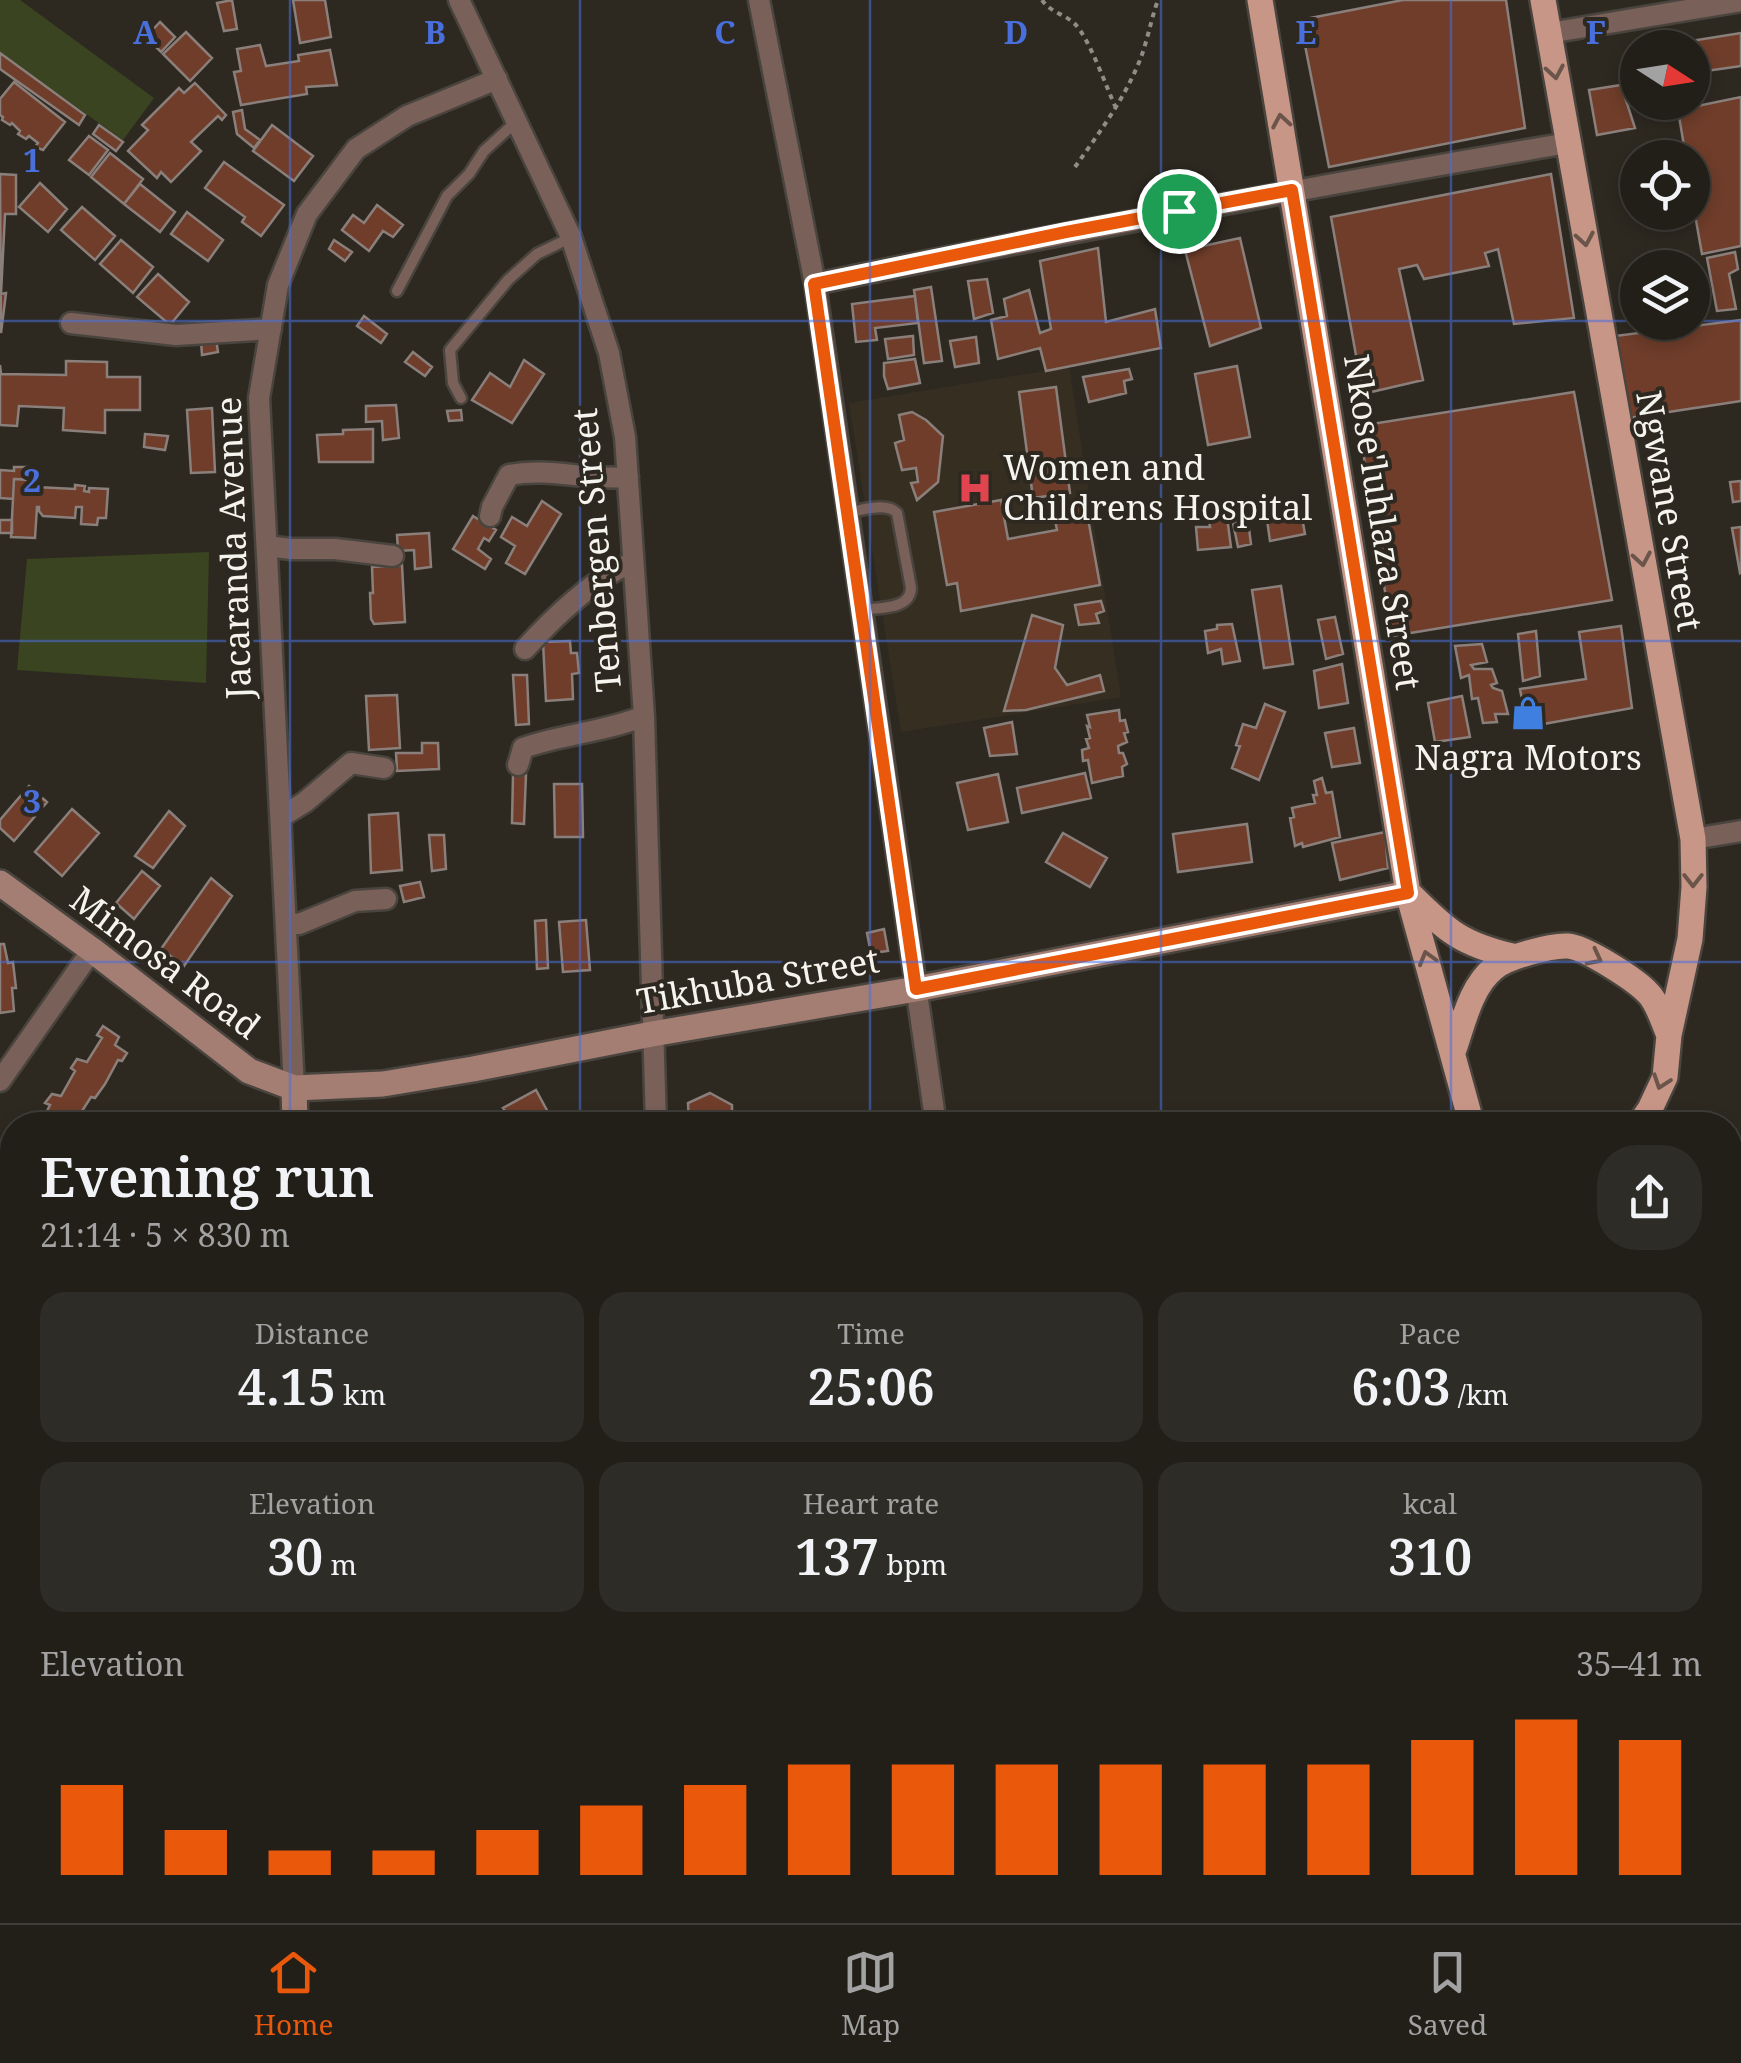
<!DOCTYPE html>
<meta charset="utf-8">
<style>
:root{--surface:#221f19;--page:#2e2c26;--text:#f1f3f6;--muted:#a2a2a2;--line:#3f3d38;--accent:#ea580c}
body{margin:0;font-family:"Noto Serif",serif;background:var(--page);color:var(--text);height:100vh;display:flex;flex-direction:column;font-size:38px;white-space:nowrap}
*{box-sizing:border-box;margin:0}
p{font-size:32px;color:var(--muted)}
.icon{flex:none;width:55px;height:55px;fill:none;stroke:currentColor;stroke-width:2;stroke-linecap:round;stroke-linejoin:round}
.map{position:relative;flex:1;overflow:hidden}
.sheet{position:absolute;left:0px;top:1112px;width:1742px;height:812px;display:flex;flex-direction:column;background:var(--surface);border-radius:40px 40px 0 0;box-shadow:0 5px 15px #0003,0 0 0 2px var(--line)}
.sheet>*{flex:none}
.needle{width:65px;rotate:102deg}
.controls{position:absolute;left:1620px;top:30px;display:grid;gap:20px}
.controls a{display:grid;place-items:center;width:90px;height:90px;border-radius:50%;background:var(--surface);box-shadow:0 5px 15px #0003,0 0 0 2px var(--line);font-size:50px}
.pin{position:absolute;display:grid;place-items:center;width:85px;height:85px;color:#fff;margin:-42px;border:5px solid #fff;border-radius:50%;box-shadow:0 2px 10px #0007}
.round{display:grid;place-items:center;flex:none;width:105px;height:105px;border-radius:40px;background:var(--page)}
.overview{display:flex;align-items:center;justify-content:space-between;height:170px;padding:0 40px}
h1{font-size:55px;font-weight:600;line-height:75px}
.figures{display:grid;grid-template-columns:repeat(3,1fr);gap:15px;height:170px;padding:10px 40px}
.figures div{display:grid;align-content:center;border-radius:25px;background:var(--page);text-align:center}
.figures b{font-size:50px;font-weight:600}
.figures small{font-size:28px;font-weight:400}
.figures p{font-size:28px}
.chart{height:280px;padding:20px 40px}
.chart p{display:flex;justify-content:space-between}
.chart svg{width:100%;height:180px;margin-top:10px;stroke:var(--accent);stroke-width:6}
.tabs{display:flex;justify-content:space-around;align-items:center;height:140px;border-top:2px solid var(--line);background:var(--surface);font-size:28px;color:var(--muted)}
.tabs a{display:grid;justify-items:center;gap:5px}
.tabs .current{color:var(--accent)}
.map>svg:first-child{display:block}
</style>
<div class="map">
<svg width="1741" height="1923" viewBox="0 0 1741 1923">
<rect width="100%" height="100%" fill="#2d2921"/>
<!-- built -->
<path fill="#362f21" d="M1069 367 1121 697 901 732 849 403Z"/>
<!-- green -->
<path fill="#3b4420" d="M0 0H20L154 98 123 140 0 53Z
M209 552 206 683 17 670 27 559Z
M1022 1913V1912L1138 1913 1134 1923H1019Z"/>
<!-- building -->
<path fill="#6f3d2a" stroke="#8a7f7b" stroke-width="2.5" d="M232 0 237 29 224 31 217 3Z
M293 0H325L331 37 300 43Z
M1403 0H1506L1525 128 1329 167 1300 20Z
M160 22 175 37 161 52 146 37Z
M186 32 212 58 190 81 163 54Z
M1741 33V66L1692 73V48H1673L1672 44Z
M260 45 266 66 299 61 298 55 330 50 337 85 306 87 307 94 241 105 234 72 241 71 237 49Z
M0 53 85 115 79 125 0 69Z
M14 82 65 122 43 150 35 147 38 143 29 136 26 139 18 134 20 131 12 123 10 125 2 120 3 117 0 115V99Z
M195 83 226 115 222 120 218 116 191 142 201 151 171 182 161 172 157 178 128 151 148 130 142 125 179 88 184 93Z
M1621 85 1635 128 1597 135 1589 90Z
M1741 97V246L1702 254 1692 198V158H1686L1678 110Z
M242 110 245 129 260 140 254 148 237 134 233 112Z
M99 125 123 142 116 151 93 134Z
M272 125 313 156 294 181 253 151Z
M89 136 108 150 89 175 69 160Z
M110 153 143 179 124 204 91 177Z
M224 162 284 205 261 236 242 222 245 217 205 188Z
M0 174 16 175V214H5L1 294 6 293 1 333Z
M1551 174 1574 318 1514 324 1498 249 1485 253 1489 266 1424 279 1417 265 1399 269 1423 380 1363 394 1331 217Z
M40 183 67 209 48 232 19 207Z
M140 184 175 212 160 232 124 204Z
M377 205 403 225 393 237 383 231 369 251 342 230 353 215 364 223Z
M82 207 115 236 95 260 61 230Z
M187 212 223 240 208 261 171 234Z
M1240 238 1261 328 1210 346 1185 250Z
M121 240 153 267 133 293 100 264Z
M334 240 352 252 345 261 329 249Z
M1098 248 1106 322 1155 309 1161 348 1046 371 1040 348 998 359 991 320 1007 316 1004 299 1029 290 1040 333 1051 329 1040 261Z
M1735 252 1738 269 1729 274 1736 309 1717 311 1707 258Z
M158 274 189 302 170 325 137 297Z
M987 279 993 313 974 319 968 281Z
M931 287 942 361 924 363 914 290Z
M915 296 918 323 875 328 877 340 856 342 852 304Z
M364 316 387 334 381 343 357 326Z
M1741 320V401L1629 418 1615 336Z
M913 336 914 355 888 359 885 339Z
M976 337 979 363 955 367 950 341Z
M216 339 218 352 202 355 201 341Z
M413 352 432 367 425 376 405 362Z
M915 359 920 383 888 389 884 376V363Z
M524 360 544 374 512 423 472 400 490 373 510 387Z
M66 361 107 362V377H140V410H105V433L63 430 64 408 19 406 17 426 0 425V365L1 374 66 375Z
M1237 366 1250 437 1208 445 1195 374Z
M1129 369 1132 379 1124 381 1126 393 1089 402 1083 377Z
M1056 387 1070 493 1033 498 1019 392Z
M1574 392 1612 600 1392 636 1359 426Z
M396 405 399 438 383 440 382 421 366 422V406Z
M212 408 215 472 191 473 187 410Z
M461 410 462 420 449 421 447 411Z
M912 412 926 420 943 436 938 482 917 500 911 483 918 482 916 468 902 470 895 443 904 440 899 415Z
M373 429V462H319L317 435 343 434V430Z
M145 434 168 436 165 450 144 447Z
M14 467H28V480L14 479 13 499 0 498V470L14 471Z
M14 479 35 480 36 487 75 489V485L85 486 84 491 89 492V488L108 489 106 518H98L97 525 81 524 82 507H76L75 518 43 516 39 511V507H37L35 538 11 537Z
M1741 481V501L1733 502 1730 482Z
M1001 500 1008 539 1057 530 1053 510 1085 502 1100 585 961 611 957 583 947 585 934 512Z
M542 501 561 514 525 574 506 563 515 546 501 537 512 517 527 526Z
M1301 512 1305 534 1270 541 1267 520Z
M473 516 496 530 489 541 484 538 478 549 491 559 485 569 453 549Z
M1227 517 1231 547 1198 550 1196 527H1210L1209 519Z
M0 520H12V533H0Z
M1248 521 1251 544 1238 547 1233 523Z
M1741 527V572L1740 573 1732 528Z
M429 533 431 567 415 569 414 550 398 551 397 535Z
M402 565 405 622 374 624 371 619 370 593H373L372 567Z
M1281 586 1293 664 1264 668 1252 590Z
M1101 601 1104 611 1096 614 1099 623 1079 625 1075 605Z
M1032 615 1063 625 1055 668 1067 685 1100 675 1104 691 1026 710 1004 711Z
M1335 617 1343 654 1326 659 1318 620Z
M1232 624 1240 661 1223 664 1221 649 1208 653 1205 631 1217 629V625Z
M1621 626 1632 708 1527 727 1520 689 1586 679 1579 632Z
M1536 631 1540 676 1523 681 1518 634Z
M570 641 571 653H577L579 673 572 674 573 699 546 701 543 642Z
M1482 644 1487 662 1471 665 1474 669H1492L1497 683 1491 685 1493 688 1502 691 1508 714H1495L1497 722 1483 723 1478 698 1472 699 1469 675 1461 678 1455 646Z
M1342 664 1348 703 1319 708 1314 671Z
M513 675H527L529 724 516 725Z
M397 695 400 748 369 750 366 696Z
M1462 696 1470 737 1435 742 1428 703Z
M1265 704 1285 712 1259 780 1232 768 1240 746 1236 745 1243 724 1256 728Z
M1119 710 1120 721 1125 720 1128 732 1124 733 1127 742 1118 746 1119 753H1123L1127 764 1122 767 1123 776 1092 783 1088 760 1083 761 1082 750 1089 748 1086 739 1090 738 1087 726 1090 727 1087 715Z
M1012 722 1017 754 990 756 984 728Z
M1354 728 1360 763 1332 767 1325 733Z
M422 743H438L439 769 397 771 396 753H422Z
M1085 773 1091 798 1022 813 1017 788Z
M998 774 1008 822 968 830 957 783Z
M513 775H526L524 824 512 823Z
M1322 778 1326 793 1332 792 1340 837 1303 847 1302 843 1295 846 1290 818 1294 817 1292 808 1315 803 1313 795H1317L1314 781Z
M554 784H582L583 837H555Z
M29 786 47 802 14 841 0 828V820Z
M72 809 99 833 62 876 35 852Z
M169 811 185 826 153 868 135 856Z
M398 813 402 870 371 873 369 815Z
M1247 824 1252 862 1178 872 1173 834Z
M1385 832 1388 868 1340 880 1332 843Z
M1063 833 1107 858 1090 887 1046 862Z
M429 835H444L446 869 432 871Z
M142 871 160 886 134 919 116 903Z
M211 878 232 896 184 966 161 949Z
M420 882 424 897 404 902 400 886Z
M546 920 548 968 537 969 535 921Z
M586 920 590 970 563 972 559 922Z
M884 929 888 951 871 953 867 933Z
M0 944H4L8 963 13 962 16 988H12L14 1011 0 1013Z
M103 1026 119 1037 115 1045 127 1053 122 1061 118 1060 105 1084 95 1098 91 1097 73 1125H40L50 1105 45 1103 52 1094 61 1096 75 1071 71 1068 77 1059 87 1062 102 1038 97 1035Z
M536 1090 555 1125H515L503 1108Z
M710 1093 732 1105V1125H689L688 1103Z
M11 1210 12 1235H8V1241H0V1216H11Z
M0 1520 4 1521 2 1533H9L12 1520V1538L8 1557 0 1555Z
M12 1601V1666L10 1669 0 1662V1618Z
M282 1912 290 1913 350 1912 338 1923H271Z
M558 1912H564L572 1923H545Z
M721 1917 740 1919 739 1923H719Z"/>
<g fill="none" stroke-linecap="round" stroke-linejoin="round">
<!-- lane casing -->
<g stroke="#49453e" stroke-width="15">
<path id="lane" d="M397 291 447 196 469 174 484 151 517 121
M461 398 453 383 450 350 508 280 537 254 570 238
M848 512C864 510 886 502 897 513L911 588C910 610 880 607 863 610"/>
</g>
<!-- street casing -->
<g stroke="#49453e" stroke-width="25">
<path id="street" d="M459 0 571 237 609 353 625 437 644 716 656 1125
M759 0 815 284 936 1125
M1549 33 1741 1
M815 284C1065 232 1316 186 1568 143
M71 323 176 335 271 329
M490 516 492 507 509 475C549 467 588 481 628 477
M267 546 291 549H335L393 556
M525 649C549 622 599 573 633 563
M518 765 523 748C563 734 605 732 644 716
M281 817 305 802 351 763 384 768
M1693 839 1741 831
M286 923 299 924 355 901 386 899
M0 1081 92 950
M294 1088 259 398 278 285 307 214 356 149 407 116 497 79
M0 1188 2 1189
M0 1423 12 1433
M404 1912 413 1923
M787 1923 788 1912"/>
</g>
<!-- secondary casing -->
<g stroke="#49453e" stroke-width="30">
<path id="secondary" d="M0 883 92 950 249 1071 294 1088 383 1084 473 1069 652 1034 916 989 1408 893
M294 1088 295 1125
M0 1732 12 1722
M0 1873 12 1882
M49 1912 60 1923"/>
</g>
<!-- primary casing -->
<g stroke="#49453e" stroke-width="30">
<path id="primary" d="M1260 0 1408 893 1472 1125
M1543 0 1693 839 1694 887 1690 939 1669 1035 1665 1077 1650 1109 1639 1125
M1412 896C1448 932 1462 944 1512 956
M1453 1052C1463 1025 1470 987 1494 968 1507 957 1551 945 1568 946 1585 947 1636 980 1648 993 1658 1003 1663 1022 1669 1035"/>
</g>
<!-- highway casing -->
<g stroke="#49453e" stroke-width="35">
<path id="highway" d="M1730 1905H1741
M1331 1912 1336 1923
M1368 1912 1373 1923
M1181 1923 1186 1912
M1613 1923 1666 1912"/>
</g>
<!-- path -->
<path stroke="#908d86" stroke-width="4" stroke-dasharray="5 5" stroke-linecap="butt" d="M1042 0C1051 13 1065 14 1075 24 1089 38 1106 86 1115 106
M1075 167C1097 136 1122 102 1137 67 1147 45 1150 22 1158 0"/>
<!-- lane -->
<use href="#lane" stroke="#796059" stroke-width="10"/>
<!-- street -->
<use href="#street" stroke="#796059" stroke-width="20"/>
<!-- secondary -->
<use href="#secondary" stroke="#a57e73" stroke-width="25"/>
<!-- primary -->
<use href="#primary" stroke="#c89687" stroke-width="25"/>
<!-- highway -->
<use href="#highway" stroke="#e7ab99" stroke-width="30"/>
</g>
<!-- one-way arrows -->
<defs><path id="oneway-chevron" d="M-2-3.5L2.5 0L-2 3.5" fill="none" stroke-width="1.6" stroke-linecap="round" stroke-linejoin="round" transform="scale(2.5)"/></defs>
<g stroke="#6b554a">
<use href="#oneway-chevron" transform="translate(1555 72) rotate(80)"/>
<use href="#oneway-chevron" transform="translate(1281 121) rotate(-100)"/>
<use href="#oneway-chevron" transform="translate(1585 239) rotate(80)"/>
<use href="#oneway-chevron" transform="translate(1642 559) rotate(80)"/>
<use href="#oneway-chevron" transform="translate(1693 880) rotate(90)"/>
<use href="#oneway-chevron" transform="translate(1427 958) rotate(-106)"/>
<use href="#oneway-chevron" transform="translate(1595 958) rotate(27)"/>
<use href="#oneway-chevron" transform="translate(1661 1082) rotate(109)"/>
</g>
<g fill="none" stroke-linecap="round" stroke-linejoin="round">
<!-- route casing -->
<g stroke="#fff" stroke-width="20">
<path id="route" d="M1292 190 1408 893 916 989 814 284 1066 232Z"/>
</g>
<!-- route -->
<use href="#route" stroke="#ea580c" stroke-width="12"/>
</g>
<!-- grid -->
<path fill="none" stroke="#486fdc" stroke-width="2.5" stroke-opacity="0.55" d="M290 0V1125M580 0V1125M870 0V1125M1161 0V1125M1451 0V1125M0 321H1638M1692 321H1741M0 641H1741M0 962H1741M0 1282H12M1730 1282H1741M0 1602H12M1730 1602H1741M290 1912V1923M580 1912V1923M870 1912V1923M1161 1912V1923M1451 1912V1923"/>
<!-- icons -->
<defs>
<g id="hospital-bare" transform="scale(2.7)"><path d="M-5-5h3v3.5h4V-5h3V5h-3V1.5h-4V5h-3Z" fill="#e0444e" stroke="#2d2921" stroke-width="2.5" paint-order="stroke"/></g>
<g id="shop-bare" transform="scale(2.7)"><path d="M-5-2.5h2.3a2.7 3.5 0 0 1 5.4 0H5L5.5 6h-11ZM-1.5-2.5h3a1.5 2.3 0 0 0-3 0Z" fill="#3f7fe0" stroke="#2d2921" stroke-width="2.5" paint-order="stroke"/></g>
</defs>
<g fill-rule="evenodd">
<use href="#hospital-bare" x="975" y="488"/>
<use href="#shop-bare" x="1528" y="713"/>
</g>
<g text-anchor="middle" stroke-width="8" stroke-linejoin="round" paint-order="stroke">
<!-- poi labels -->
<g font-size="35" fill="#f6f4ee" stroke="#2d2921" text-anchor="start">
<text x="1003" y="480">Women and<tspan x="1003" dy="40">Childrens Hospital</tspan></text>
<text x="1528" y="770" text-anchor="middle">Nagra Motors</text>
</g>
<!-- street labels -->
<g font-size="35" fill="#f6f4ee" stroke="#2d2921">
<text transform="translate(1669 511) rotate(80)" y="12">Ngwane Street</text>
<text transform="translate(1382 522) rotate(81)" y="12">Nkose'luhlaza Street</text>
<text transform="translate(234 548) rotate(-92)" y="12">Jacaranda Avenue</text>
<text transform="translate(597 550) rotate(-95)" y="12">Tenbergen Street</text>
<text transform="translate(165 963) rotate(37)" y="12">Mimosa Road</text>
<text transform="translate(758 981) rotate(-10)" y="12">Tikhuba Street</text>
</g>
</g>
<g font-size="32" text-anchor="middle" font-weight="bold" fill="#486fdc" stroke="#2d2921" stroke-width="8" stroke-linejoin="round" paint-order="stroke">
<text x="145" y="44">A</text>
<text x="435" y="44">B</text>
<text x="725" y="44">C</text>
<text x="1016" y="44">D</text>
<text x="1306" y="44">E</text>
<text x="1596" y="44">F</text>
<text x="32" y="172">1</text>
<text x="32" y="492">2</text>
<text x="32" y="813">3</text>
</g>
</svg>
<div class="controls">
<a><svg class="needle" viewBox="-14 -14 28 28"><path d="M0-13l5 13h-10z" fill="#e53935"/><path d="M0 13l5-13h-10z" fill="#a2a2a2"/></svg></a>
<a><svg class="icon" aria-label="locate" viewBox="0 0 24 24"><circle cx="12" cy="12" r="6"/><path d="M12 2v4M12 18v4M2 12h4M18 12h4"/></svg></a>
<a><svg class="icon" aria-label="layers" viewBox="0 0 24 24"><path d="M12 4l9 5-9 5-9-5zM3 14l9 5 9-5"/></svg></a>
</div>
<div class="pin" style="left:1179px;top:211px;background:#1e9e55"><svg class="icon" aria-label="arrive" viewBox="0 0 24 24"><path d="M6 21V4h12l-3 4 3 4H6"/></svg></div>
<section class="sheet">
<div class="overview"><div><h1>Evening run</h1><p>21:14 · 5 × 830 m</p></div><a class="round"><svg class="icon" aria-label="share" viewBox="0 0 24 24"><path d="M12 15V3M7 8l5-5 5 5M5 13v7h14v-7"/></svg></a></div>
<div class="figures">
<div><p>Distance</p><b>4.15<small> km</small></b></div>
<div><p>Time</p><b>25:06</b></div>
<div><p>Pace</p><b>6:03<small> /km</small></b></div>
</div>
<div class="figures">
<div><p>Elevation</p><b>30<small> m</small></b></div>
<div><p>Heart rate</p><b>137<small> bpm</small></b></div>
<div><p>kcal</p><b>310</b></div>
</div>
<div class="chart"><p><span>Elevation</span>35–41 m</p>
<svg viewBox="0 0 160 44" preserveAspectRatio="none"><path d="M5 44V22M15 44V33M25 44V38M35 44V38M45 44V33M55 44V27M65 44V22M75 44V17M85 44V17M95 44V17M105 44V17M115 44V17M125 44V17M135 44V11M145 44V6M155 44V11"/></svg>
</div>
</section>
</div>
<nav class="tabs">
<a class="current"><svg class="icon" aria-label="home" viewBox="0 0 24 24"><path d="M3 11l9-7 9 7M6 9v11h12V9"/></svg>Home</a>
<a><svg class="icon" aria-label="map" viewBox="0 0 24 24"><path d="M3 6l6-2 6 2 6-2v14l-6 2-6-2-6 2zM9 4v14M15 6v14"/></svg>Map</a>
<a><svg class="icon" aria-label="saved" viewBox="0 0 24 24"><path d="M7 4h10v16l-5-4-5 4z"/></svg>Saved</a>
</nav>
